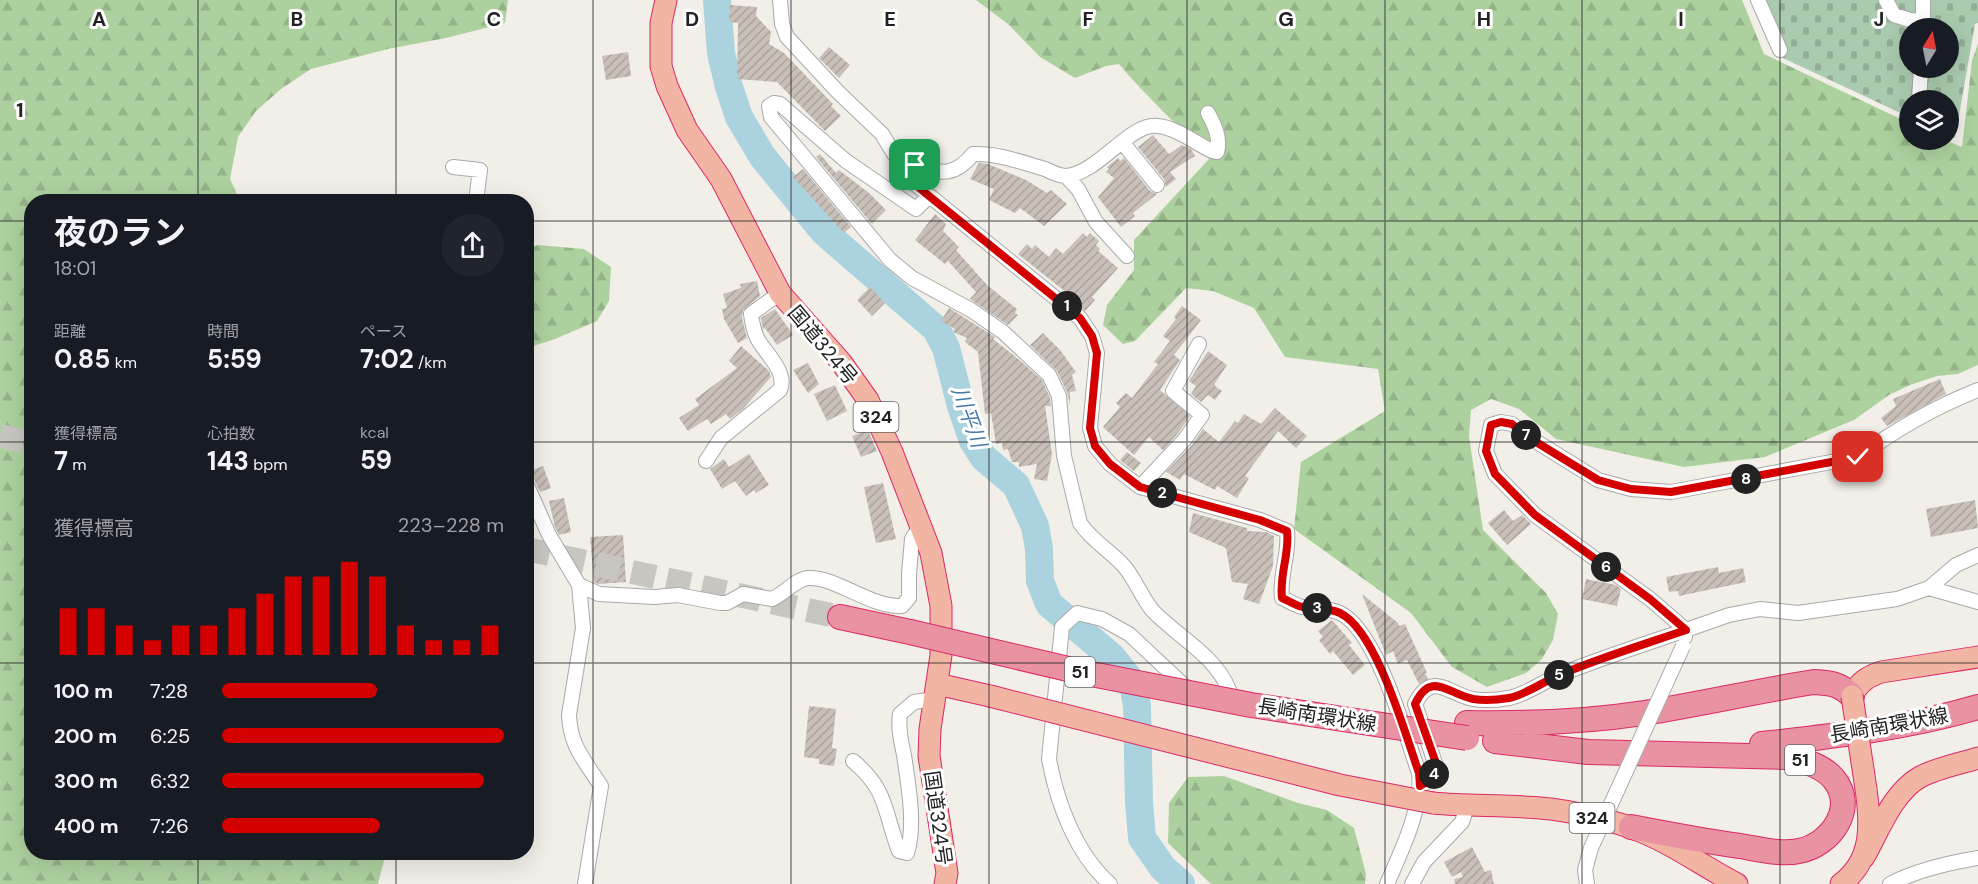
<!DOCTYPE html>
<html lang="ja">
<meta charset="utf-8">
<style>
:root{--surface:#171b24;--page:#20242c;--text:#f1f3f6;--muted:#9ea1a6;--accent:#d40000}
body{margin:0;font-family:"DM Sans","Noto Sans JP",sans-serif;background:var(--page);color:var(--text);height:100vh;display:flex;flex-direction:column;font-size:22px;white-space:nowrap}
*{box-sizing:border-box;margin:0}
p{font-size:20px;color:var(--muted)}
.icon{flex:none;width:33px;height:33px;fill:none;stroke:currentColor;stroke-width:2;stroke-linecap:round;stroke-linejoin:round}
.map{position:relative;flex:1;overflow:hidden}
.panel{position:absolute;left:24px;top:194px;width:510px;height:666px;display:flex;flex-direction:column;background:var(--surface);border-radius:24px;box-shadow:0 6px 24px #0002}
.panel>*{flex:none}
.needle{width:39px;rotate:10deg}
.controls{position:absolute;left:1899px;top:18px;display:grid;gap:12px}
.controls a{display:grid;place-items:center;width:60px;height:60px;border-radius:50%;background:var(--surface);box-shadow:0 6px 24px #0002;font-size:30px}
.pin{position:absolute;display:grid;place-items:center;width:51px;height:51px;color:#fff;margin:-26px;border-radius:12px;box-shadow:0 3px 9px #0006}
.km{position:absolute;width:30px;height:30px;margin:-15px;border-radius:50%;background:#222;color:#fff;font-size:16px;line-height:30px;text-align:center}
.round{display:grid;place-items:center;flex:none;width:63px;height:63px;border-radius:32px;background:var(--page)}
.headline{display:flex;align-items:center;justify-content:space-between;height:102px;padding:0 30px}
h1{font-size:33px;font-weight:700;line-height:45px}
.metrics{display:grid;grid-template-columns:repeat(3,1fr);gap:9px;height:102px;padding:6px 30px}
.metrics div{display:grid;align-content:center}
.metrics b{font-size:26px;font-weight:700}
.metrics small{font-size:16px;font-weight:400}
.metrics p{font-size:16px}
.chart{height:168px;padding:12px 30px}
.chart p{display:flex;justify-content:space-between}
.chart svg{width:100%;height:108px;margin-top:6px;stroke:var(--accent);stroke-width:6}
ul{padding:0 30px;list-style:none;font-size:20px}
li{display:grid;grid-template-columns:96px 72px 1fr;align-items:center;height:45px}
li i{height:15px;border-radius:8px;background:var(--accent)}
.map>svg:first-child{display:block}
</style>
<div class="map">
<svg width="1978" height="884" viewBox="0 0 1978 884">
<defs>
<pattern id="forest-firs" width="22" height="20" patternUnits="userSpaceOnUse" patternTransform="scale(1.5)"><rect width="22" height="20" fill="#add19e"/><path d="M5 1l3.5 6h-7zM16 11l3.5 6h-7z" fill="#95b388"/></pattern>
<pattern id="cemetery-stones" width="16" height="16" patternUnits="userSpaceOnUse" patternTransform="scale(1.5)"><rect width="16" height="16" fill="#aacbaf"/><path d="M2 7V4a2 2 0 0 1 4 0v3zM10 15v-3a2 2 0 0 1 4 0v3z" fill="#92ae96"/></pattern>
<pattern id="building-hatch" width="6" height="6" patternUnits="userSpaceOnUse" patternTransform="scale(1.5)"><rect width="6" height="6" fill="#c7bfb8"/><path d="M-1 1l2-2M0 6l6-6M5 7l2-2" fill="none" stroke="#aba49e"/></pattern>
</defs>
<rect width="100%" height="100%" fill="#f2efe9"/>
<!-- forest -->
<path fill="url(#forest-firs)" d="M0 0H508L505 23 446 38 388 49 311 69 281 89 256 111 238 137 230 179 240 201H32V852H386L378 884H0Z
M976 0H1742L1764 54 1909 123 1910 140H1945L1962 147 1972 61 1978 43V365L1958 374 1937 376 1910 385 1889 395 1854 420 1765 457 1684 467 1556 439 1519 409 1491 399 1471 410 1469 436 1483 530 1546 593 1558 614 1553 640 1542 659 1526 673 1487 687 1452 667 1411 613 1294 529 1301 462 1385 411 1378 369 1285 357 1254 308 1213 291 1186 288 1135 341 1123 344 1103 325 1107 305 1134 270V240L1209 159C1180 126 1147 98 1119 64L1106 66 1075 78 1040 57 1008 24Z
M538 245 584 249 611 267 609 301 597 321 555 339 527 348V249Z
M1224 776 1298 803 1327 810 1354 828 1366 874 1365 884H1211L1168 843 1169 803 1188 777Z"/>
<!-- cemetery -->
<path fill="url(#cemetery-stones)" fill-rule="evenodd" d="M1752 0H1978V23L1975 24 1955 138 1949 135 1948 100H1910L1909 117 1774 54ZM1910 28H1948V68H1910Z"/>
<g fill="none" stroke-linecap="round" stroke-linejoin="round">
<!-- river -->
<path stroke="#aad3df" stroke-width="28" d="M717 0 721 53 729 87 739 117 762 156 824 232 936 329 946 348 961 406 973 441 984 458 1016 485 1035 526 1039 549 1040 581 1049 604 1112 657 1133 683 1137 706 1139 802 1142 838 1163 868 1181 884"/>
</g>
<!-- building -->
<path fill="url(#building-hatch)" d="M730 5 757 7 756 16 771 32 769 44 784 53 833 104 831 106 841 116 825 131 777 82 737 79 738 23 729 22Z
M829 47 850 65 839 78 819 58Z
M628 52 631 76 606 80 602 56Z
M1153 135 1169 154 1182 145 1191 149 1195 156 1170 172 1176 179 1166 187 1164 179 1138 147Z
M820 154 836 173 839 170 869 193 886 210 872 224 816 157Z
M1118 158 1120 161 1124 158 1150 191 1157 194 1133 213 1135 216 1121 227 1098 197 1114 178 1106 172 1109 169 1107 167Z
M979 163 988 164 1026 180 1047 193 1051 190 1067 204 1044 226 1020 208 1015 213 989 200 994 189 970 179Z
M803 169 851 227 844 233 793 177Z
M935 214 946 224 943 231 959 247 956 250 987 285 1017 309 1015 313 1018 315 1008 325 970 299 976 292 948 261 945 264 915 240Z
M1083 233 1087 237 1090 233 1099 241 1096 245 1100 249 1098 251 1118 268 1092 297 1095 300 1085 311 1071 299 1072 297 1018 254 1027 244 1032 249 1035 245 1049 257 1056 248 1063 254Z
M757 281 760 296 743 310 742 318 747 338 738 343 724 319 722 309 727 308 723 294 741 288 740 284Z
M870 287 885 303 872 316 857 300Z
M1182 306 1201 320 1174 355 1180 360 1160 390 1190 416 1178 433 1163 450 1149 437 1134 455 1103 427 1120 407 1116 403 1126 393 1132 398 1158 364 1154 362 1170 341 1163 336 1176 319 1174 317Z
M949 308 995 337 993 339 1017 358 1042 380 1050 398 1051 406H1045L1052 454 1047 481 1034 479 1037 464 1019 467V462H1012L1008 449 1003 450 1002 443 996 444 991 413 985 414 978 352 965 342 967 338 953 332 955 329 941 321Z
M775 309 793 335 777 345 765 328 763 329 761 318Z
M1043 333 1060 350 1076 372 1072 375 1076 391 1070 392V405L1067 392 1057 371 1030 345Z
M741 346 769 371 771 377 743 409 730 419 726 414 711 424 707 419 688 431 679 418 699 405 695 399 737 368 729 361Z
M1208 351 1227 365 1215 383V386L1222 391 1215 400 1208 395 1201 402 1191 394 1196 386 1189 381Z
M808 363 819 384 808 393 793 370Z
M1940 379 1946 394 1887 426 1881 418 1896 406 1893 399Z
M835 385 847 411 827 421 814 394Z
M1275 408 1307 436 1296 448 1278 431 1245 476 1249 478 1237 498 1217 486 1215 490 1184 474 1180 480 1166 472 1192 445 1203 429 1219 442 1235 421 1238 423 1244 414 1261 424Z
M868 430 877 451 861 457 852 436Z
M1127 452 1141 463 1134 471 1120 460Z
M749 454 769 485 756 493 754 490 746 496 735 481 722 489 710 469 724 459 729 467Z
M543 466 551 488 540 492 530 471Z
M883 483 896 539 876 543 864 487Z
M564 498 571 532 559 535 555 527 549 501Z
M1975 500 1978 528 1931 537 1926 509Z
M1504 510 1513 521 1522 515 1531 524 1507 545 1488 523Z
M1193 513 1247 528V531L1266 532 1274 536 1273 566 1259 604 1243 599 1248 584 1232 582 1226 548 1189 532Z
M623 535 626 582 598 584 594 582 590 537Z
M1718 567 1719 573 1743 568 1746 582 1679 596 1678 591 1669 592 1666 577Z
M1586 579 1616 585 1621 589 1617 606 1582 599Z
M1362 594 1398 623 1399 626 1405 624 1427 673H1425L1428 679 1419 684 1407 660 1398 664 1393 651 1386 655Z
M1332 620 1352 643 1349 645 1365 665 1353 675 1333 651 1330 654 1319 640 1323 637 1318 631Z
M809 706 836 709 832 748 837 749 834 766 819 764V759L804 757Z
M1472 847 1485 872 1491 870 1494 884H1455L1454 879 1463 877 1461 872 1452 877 1444 862Z"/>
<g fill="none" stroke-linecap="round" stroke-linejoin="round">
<!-- motorway-tunnel -->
<path stroke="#c8c6c1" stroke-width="24" stroke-dasharray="24 12" stroke-linecap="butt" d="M0 436 32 443
M526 549 840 617"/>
<!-- minor casing -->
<g stroke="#a9a9a9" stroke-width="16">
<path id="minor" d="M780 0 782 24 787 37 837 91 882 134 910 180 1080 318 1092 336 1097 353 1090 428 1095 446 1110 464 1140 487 1260 520 1287 531C1290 553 1279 575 1282 598 1287 600 1293 604 1299 606 1312 610 1327 607 1340 613 1377 631 1405 734 1419 773 1423 807 1401 852 1387 884
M1758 0 1780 50
M1886 0 1894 15 1910 20 1924 21
M1923 28V0
M1919 100 1921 68
M1122 142 1157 185
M900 163C932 167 948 185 973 154 997 153 1021 162 1045 169 1051 172 1060 176 1066 176 1099 173 1130 122 1158 126 1177 128 1195 143 1212 151L1217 152C1221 138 1214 124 1208 113
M453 167 480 170 476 201
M1066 176 1078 189 1096 222 1127 256
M929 196 916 209 846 161 780 104 774 103 769 106 771 117 890 260 912 278 971 310 1003 332 1049 375 1059 396 1064 456 1080 523C1091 540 1109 550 1123 565 1135 578 1141 597 1153 611 1178 637 1215 655 1229 690L1224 699 1219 703
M706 461 721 438 780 390C788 372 765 353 757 338 754 331 752 322 751 314L780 293
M526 483 549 535 579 585 583 628 569 715C570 746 585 761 601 786L585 884
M1140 487 1185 439 1202 415 1173 391 1199 344
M579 585 599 594 654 597 678 595 720 603H727L743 594 772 599C784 594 796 579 808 578 835 576 871 608 902 606L909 598V574L912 539 921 525
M1929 588 1978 602
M1685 637 1686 630 1729 615 1760 609 1798 613 1897 599 1929 588 1956 565 1978 555
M853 761C888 790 884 812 899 851L907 853C916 826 908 783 904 755 901 741 898 728 900 714L914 702 935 699
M1420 786C1431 780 1435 776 1435 763L1415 704C1432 670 1448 694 1473 699 1484 701 1497 700 1509 698 1526 695 1547 679 1564 673 1604 657 1645 644 1686 630L1650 599 1535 515 1495 474 1486 451 1491 425 1501 422 1512 424 1529 437 1598 480 1631 489 1671 492 1858 457C1895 430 1935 407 1978 390
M1110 884C1076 854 1057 803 1049 759L1062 627 1077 613 1102 619 1129 634 1189 690
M1412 884 1424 862 1462 822 1467 806
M1587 884 1585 870 1591 848
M1890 884C1917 870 1948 863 1978 858"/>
</g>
<!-- trunk casing -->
<g stroke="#dc2a67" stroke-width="23">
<path id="trunk" d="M666 0 661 23V66L667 86 687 130 721 179 780 293 841 362 868 400 892 452 931 553 941 606V655L930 729 929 756 947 873 945 884
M937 684 990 696
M1852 696C1859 682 1867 677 1881 672L1978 657
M1433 803C1464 806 1494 805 1525 807 1558 808 1601 817 1632 828 1671 842 1702 866 1737 884
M1864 857C1879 831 1892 793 1920 777 1937 768 1959 764 1978 758
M1841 884C1873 860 1871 825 1866 789"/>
</g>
<!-- motorway casing -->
<g stroke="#dc2a67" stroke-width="26">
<path id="motorway" d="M840 617 910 632
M1467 723C1526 724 1585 722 1644 713 1701 704 1757 691 1814 682 1831 683 1840 684 1852 696
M1495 741 1588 752 1788 757C1804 761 1821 765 1833 778 1858 807 1831 845 1799 851 1781 855 1758 849 1740 846 1703 841 1667 834 1631 827
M1762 744C1835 736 1907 728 1978 707"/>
</g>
<!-- minor -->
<use href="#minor" stroke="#fff" stroke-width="14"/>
<!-- trunk -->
<use href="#trunk" stroke="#f2b4a3" stroke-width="21"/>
<!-- motorway -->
<use href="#motorway" stroke="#e892a2" stroke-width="24"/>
<!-- minor-bridge casing -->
<g stroke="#a9a9a9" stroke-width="16" stroke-linecap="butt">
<path id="minor-bridge" d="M1591 848 1683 646"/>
</g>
<!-- trunk-bridge casing -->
<g stroke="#dc2a67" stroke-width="23" stroke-linecap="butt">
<path id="trunk-bridge" d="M990 696 1340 785 1433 803
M1852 696 1866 789"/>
</g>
<!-- motorway-bridge casing -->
<g stroke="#dc2a67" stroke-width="26" stroke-linecap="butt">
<path id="motorway-bridge" d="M910 632 1081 672 1251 705 1467 738"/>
</g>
<!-- minor-bridge -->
<use href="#minor-bridge" stroke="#fff" stroke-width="14"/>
<!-- trunk-bridge -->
<use href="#trunk-bridge" stroke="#f2b4a3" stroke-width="21"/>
<!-- motorway-bridge -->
<use href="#motorway-bridge" stroke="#e892a2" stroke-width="24"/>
</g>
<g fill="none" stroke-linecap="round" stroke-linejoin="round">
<!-- route casing -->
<g stroke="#fff" stroke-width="12">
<path id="route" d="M915 165 900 163 910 180 929 196 1080 318 1092 336 1097 353 1090 428 1095 446 1110 464 1140 487 1260 520 1287 531C1290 553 1279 575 1282 598 1287 600 1293 604 1299 606 1312 610 1327 607 1340 613 1377 631 1405 734 1419 773L1420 786C1431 780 1436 776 1436 763L1415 704C1431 670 1448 694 1473 699 1485 701 1497 700 1509 698 1526 695 1547 679 1564 673 1603 657 1645 644 1686 630L1650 599 1535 515 1495 474 1486 451 1491 425 1501 422 1512 424 1528 437 1598 480 1631 489 1671 492 1858 457"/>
</g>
<!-- route -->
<use href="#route" stroke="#d40000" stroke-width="8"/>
</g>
<!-- grid -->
<path fill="none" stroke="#222" stroke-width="1.5" stroke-opacity="0.55" d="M198 0V201M396 0V201M593 0V884M791 0V884M989 0V884M1187 0V884M1385 0V884M1582 0V884M1780 0V884M0 221H32M526 221H1978M0 442H32M526 442H1978M0 663H32M526 663H1978M198 852V884M396 852V884"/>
<g text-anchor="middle" stroke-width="6" stroke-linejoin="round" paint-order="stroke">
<!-- shield labels -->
<g fill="#fff" stroke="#646464" stroke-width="1.5">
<rect x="853.5" y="402" width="45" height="30" rx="4.5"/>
<rect x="1065" y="657" width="30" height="30" rx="4.5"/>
<rect x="1785" y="745" width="30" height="30" rx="4.5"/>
<rect x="1569.5" y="803" width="45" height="30" rx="4.5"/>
</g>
<g font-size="18" font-weight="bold" fill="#222">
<text x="876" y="423">324</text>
<text x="1080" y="678">51</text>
<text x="1800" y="766">51</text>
<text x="1592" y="824">324</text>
</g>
<!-- street labels -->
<g font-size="20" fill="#222" stroke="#fff">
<text transform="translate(823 345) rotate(50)" y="7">国道324号</text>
<text transform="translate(1317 715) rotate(9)" y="7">長崎南環状線</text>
<text transform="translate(1889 725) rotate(-10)" y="7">長崎南環状線</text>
<text transform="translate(938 818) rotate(82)" y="7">国道324号</text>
</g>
<!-- water labels -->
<g font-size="21" font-style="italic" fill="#4a7aab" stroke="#fff">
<text transform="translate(969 417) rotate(70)" y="7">川平川</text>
</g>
</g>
<g font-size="20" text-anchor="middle" font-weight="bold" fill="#222" stroke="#fff" stroke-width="6" stroke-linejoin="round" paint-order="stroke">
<text x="99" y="26">A</text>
<text x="297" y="26">B</text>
<text x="494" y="26">C</text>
<text x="692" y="26">D</text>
<text x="890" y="26">E</text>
<text x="1088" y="26">F</text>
<text x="1286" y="26">G</text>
<text x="1484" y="26">H</text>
<text x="1681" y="26">I</text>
<text x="1879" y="26">J</text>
<text x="20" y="117">1</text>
</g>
</svg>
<div class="controls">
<a><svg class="needle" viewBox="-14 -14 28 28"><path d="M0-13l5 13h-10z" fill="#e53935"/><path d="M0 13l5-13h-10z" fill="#9ea1a6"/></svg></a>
<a><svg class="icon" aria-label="layers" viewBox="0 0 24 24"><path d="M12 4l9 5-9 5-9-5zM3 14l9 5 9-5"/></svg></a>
</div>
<div class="pin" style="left:915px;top:165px;background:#1e9e55"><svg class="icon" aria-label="arrive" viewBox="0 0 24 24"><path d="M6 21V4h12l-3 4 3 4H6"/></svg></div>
<div class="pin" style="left:1858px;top:457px;background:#d93025"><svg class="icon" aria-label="check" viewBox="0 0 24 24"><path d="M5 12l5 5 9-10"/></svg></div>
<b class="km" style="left:1067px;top:306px">1</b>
<b class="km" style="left:1162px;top:493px">2</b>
<b class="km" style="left:1317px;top:608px">3</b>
<b class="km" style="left:1434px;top:774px">4</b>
<b class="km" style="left:1559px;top:675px">5</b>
<b class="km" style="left:1606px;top:567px">6</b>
<b class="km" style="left:1526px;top:435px">7</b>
<b class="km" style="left:1746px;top:479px">8</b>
<section class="panel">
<div class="headline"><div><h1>夜のラン</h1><p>18:01</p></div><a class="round"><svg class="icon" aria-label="share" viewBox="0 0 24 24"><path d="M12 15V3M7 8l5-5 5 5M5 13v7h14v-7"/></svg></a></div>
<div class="metrics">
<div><p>距離</p><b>0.85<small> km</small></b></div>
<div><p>時間</p><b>5:59</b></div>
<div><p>ペース</p><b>7:02<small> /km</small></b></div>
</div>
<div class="metrics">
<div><p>獲得標高</p><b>7<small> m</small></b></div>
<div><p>心拍数</p><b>143<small> bpm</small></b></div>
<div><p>kcal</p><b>59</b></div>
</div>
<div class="chart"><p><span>獲得標高</span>223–228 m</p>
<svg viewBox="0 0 160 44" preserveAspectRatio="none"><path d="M5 44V25M15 44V25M25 44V32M35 44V38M45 44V32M55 44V32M65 44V25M75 44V19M85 44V12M95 44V12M105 44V6M115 44V12M125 44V32M135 44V38M145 44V38M155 44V32"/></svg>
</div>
<ul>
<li><b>100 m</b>7:28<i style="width:55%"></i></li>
<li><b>200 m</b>6:25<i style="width:100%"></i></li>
<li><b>300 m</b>6:32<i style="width:93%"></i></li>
<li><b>400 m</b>7:26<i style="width:56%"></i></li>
</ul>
</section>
</div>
